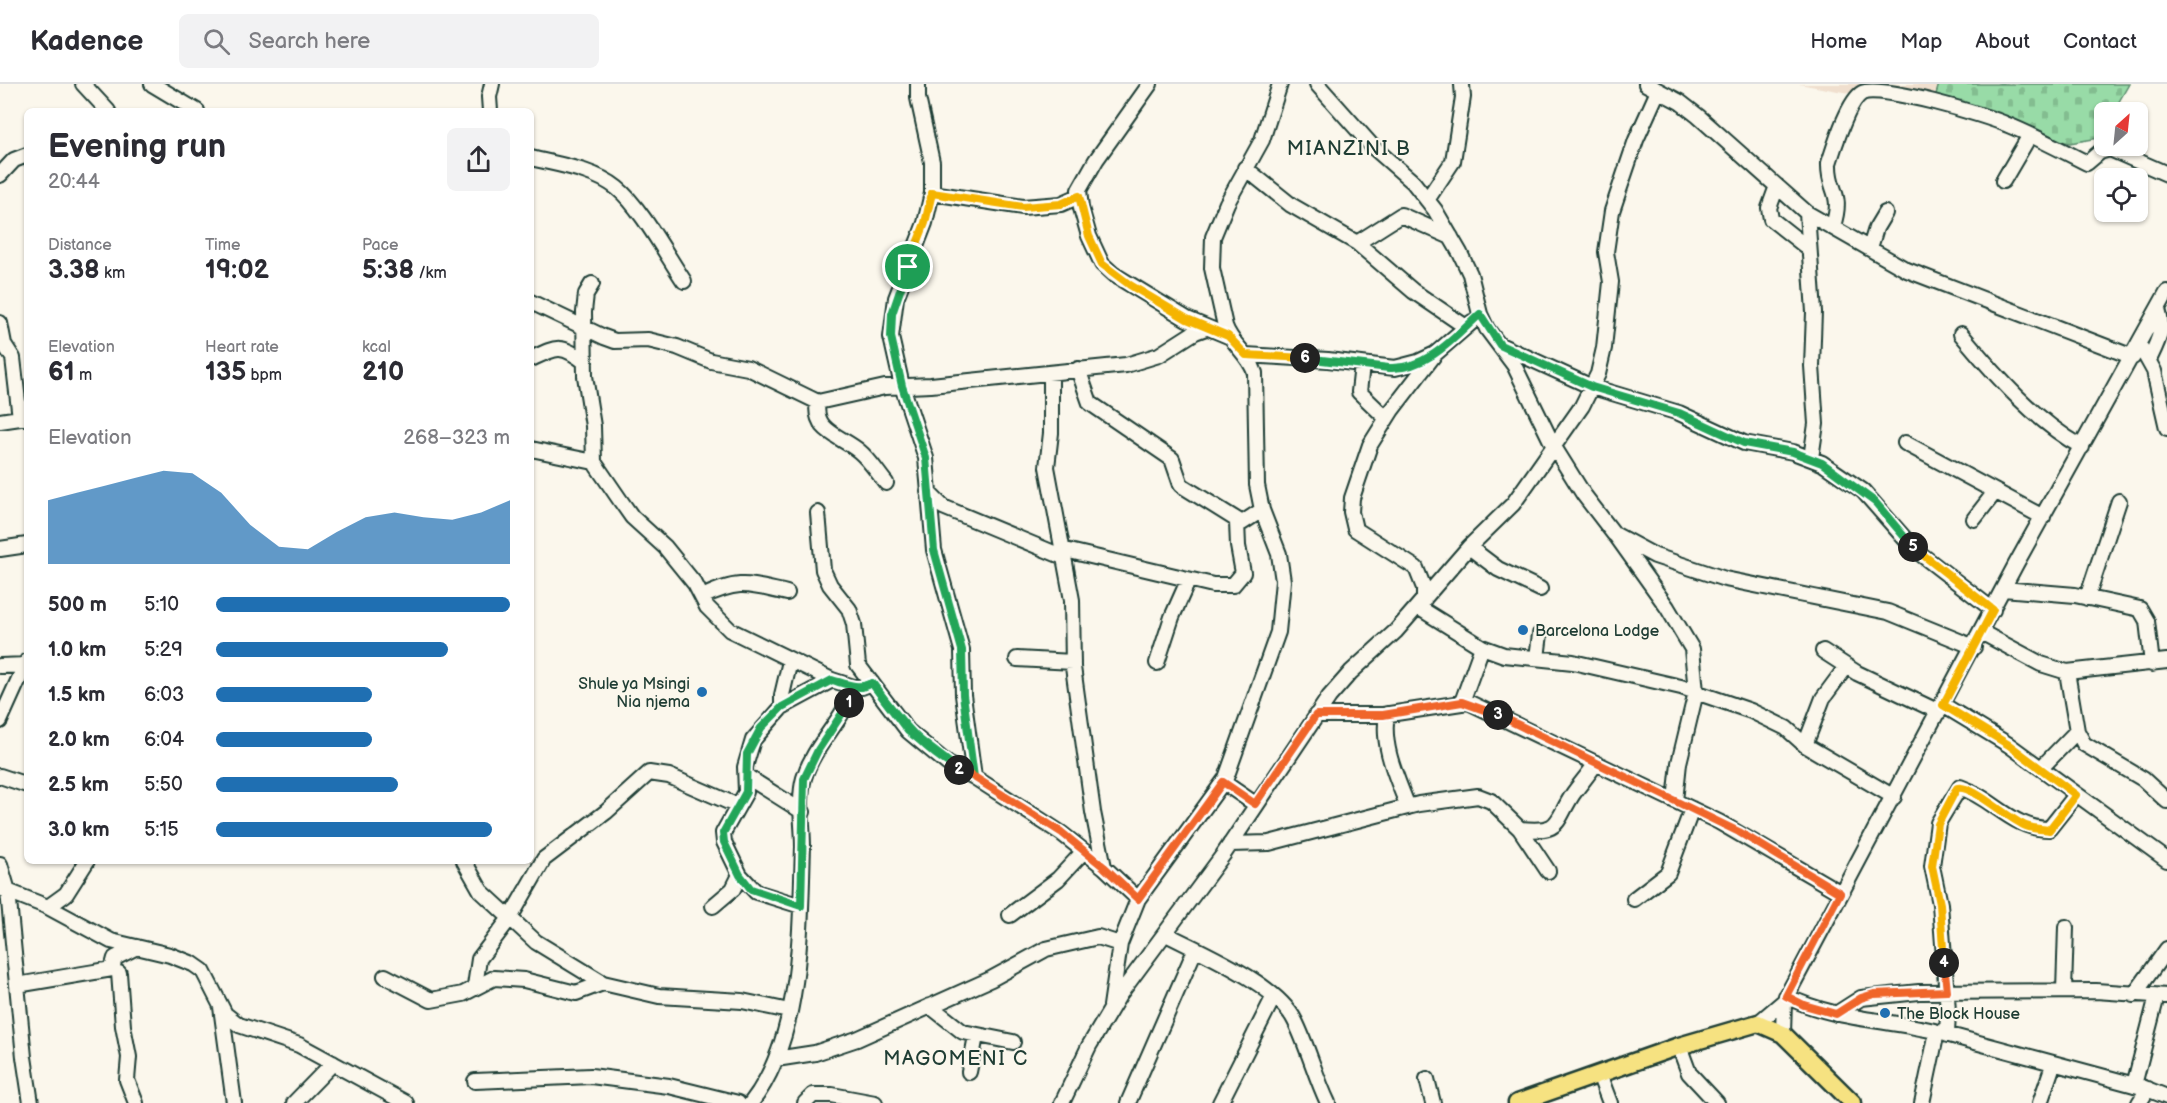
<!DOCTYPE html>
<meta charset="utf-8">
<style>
:root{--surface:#fff;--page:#f2f2f3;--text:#2b2b33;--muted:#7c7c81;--line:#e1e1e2;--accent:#1f6fb2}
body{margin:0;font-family:"Balsamiq Sans",sans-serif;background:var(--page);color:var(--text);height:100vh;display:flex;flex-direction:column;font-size:22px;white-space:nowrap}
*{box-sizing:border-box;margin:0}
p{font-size:20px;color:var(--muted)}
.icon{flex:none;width:33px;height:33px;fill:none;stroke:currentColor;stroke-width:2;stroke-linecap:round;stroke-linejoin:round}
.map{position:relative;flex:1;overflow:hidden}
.sheet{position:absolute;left:24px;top:24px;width:510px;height:756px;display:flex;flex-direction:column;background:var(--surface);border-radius:9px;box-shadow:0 2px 4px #0004}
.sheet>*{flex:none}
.needle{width:39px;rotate:27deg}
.buttons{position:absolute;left:2094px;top:18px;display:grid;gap:12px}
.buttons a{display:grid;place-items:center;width:54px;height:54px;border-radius:9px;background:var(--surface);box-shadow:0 2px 4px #0004;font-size:30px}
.pin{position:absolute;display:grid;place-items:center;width:51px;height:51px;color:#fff;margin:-26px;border:3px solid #fff;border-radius:50%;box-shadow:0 2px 6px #0007}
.km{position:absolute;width:30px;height:30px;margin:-15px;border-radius:50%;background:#222;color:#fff;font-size:16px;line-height:30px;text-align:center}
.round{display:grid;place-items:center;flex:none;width:63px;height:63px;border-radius:9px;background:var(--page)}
.head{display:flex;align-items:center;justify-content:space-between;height:102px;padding:0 24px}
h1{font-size:33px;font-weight:700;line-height:45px}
.figures{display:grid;grid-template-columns:repeat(3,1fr);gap:9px;height:102px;padding:6px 24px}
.figures div{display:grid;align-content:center}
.figures b{font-size:26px;font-weight:700}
.figures small{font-size:16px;font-weight:400}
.figures p{font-size:16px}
.chart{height:168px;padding:12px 24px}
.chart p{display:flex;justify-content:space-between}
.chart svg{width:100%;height:108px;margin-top:6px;fill:var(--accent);opacity:.7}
ul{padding:0 24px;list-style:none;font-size:20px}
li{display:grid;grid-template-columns:96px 72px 1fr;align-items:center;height:45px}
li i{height:15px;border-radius:8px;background:var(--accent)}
header{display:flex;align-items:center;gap:36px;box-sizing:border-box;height:84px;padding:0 30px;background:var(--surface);border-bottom:2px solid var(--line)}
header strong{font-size:28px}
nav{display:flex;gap:33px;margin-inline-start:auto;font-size:21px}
.search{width:420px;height:54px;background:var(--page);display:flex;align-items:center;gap:15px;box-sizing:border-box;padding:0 21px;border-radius:9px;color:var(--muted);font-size:22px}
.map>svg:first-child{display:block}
</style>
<header>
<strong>Kadence</strong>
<div class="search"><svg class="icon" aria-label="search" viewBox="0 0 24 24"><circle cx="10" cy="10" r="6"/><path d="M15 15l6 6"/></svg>Search here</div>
<nav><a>Home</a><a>Map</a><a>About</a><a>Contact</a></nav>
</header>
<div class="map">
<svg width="2167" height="1019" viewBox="0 0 2167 1019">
<defs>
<pattern id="cemetery-stones" width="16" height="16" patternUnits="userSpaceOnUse" patternTransform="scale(1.5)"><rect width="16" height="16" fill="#98dba7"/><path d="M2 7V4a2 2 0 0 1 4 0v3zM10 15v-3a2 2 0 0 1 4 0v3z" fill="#83bd90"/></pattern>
</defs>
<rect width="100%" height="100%" fill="#fbf7ec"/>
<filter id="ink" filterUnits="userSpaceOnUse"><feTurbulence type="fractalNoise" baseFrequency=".0167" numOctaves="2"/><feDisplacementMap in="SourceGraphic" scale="12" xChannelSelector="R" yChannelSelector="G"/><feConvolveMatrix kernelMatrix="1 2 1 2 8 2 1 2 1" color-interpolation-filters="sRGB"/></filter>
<g filter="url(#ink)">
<!-- built -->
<path fill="#f0dfce" d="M1799 0H1939L1932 24Z"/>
<!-- cemetery -->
<path fill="url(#cemetery-stones)" stroke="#5c8c6e" stroke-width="1.5" d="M1939 0H2129L2113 28H2104V44L2099 54 2070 59 2013 47 1932 24Z"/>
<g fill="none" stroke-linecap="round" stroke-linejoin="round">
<!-- minor casing -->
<g stroke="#1f3d34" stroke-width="18">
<path id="minor" d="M83 0 108 27
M152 0 197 27
M918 0V14L932 78V109L925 139 896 214 891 253 902 302 926 374 934 466 962 566 963 611 974 693
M1150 0 1096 76 1079 106 1081 124 1089 152 1102 180 1113 190 1187 235 1228 252
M1317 0 1373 63 1413 98 1435 126 1460 169 1470 190 1480 230 1487 245 1514 281 1554 363 1584 411 1614 450 1655 472 1725 495 1888 528 1974 563
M1646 0 1680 18 1698 32 1807 129 1907 186 2133 273
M490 27 489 13 492 0
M531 74C559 81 593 85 617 104 640 122 667 172 684 197
M1245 84 1291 121 1357 159 1413 207 1466 243
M0 91 14 76 27 71
M2003 97 2030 51
M1777 102 1769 124 1771 135 1809 165
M932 109 1023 123 1061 120 1079 112
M1427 116 1453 77 1463 13 1462 1
M1807 129 1814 228 1812 282 1816 340 1811 374
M1833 142C1844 107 1828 108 1829 79 1834 64 1848 17 1862 9 1880 0 1986 31 2008 41 2035 52 2061 66 2087 79L2100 68 2110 65 2167 90
M1357 159 1401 131 1451 153
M1870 164 1876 144 1885 129
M592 200 586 210 584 228 585 292 593 342 594 378 620 416 632 433 665 463 695 500 707 523 730 546 832 596 854 603H862L872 599
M531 218 604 253 615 257 648 256 677 263 711 277 748 284 818 318 885 303 931 301 1126 281 1159 271 1195 248 1206 244
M0 239 4 260 13 274 20 334H27
M1961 250C1996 292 2034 336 2082 363
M2139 260 2154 287 2167 344
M1500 261 1592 303 1679 329 1744 359 1793 368 1822 379 1863 407 1914 465 1993 526
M1246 271 1328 276 1395 284 1418 278 1435 270 1472 238
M531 275C556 263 561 259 585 278
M2149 276C2158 257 2165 246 2158 225
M1362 281 1359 308 1386 334
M1078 285 1090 319 1172 375 1181 401 1242 439 1262 426
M1051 290V349L1047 383 1072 516 1073 583 1093 728 1104 783
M818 318C812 347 841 352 859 367 870 376 877 388 886 399
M0 337 20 334
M1905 359 2043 433
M531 365 594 378
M928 408 943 423 1061 472
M818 429 823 486 830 501 849 525 854 540 858 581 908 647 948 680 974 693 1061 749 1104 783 1138 815
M1974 435 1995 408
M1617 453 1667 523 1692 565 1696 608 1679 679 1675 717
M1469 463 1498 485 1540 505
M0 465 27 461
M1061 465 1213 501H1233L1243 489 1238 462 1237 438
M2003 505 2075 511 2140 525 2147 537 2152 580
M702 513C740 495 747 500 787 509
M2087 514 2119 417
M1424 516V504L1416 484 1355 445 1351 428 1352 414 1370 361 1392 326 1435 270
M1418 523 1482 563 1504 571 1573 578 1681 603 1751 627 1786 644 1805 661 1894 713
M1981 548 2041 580 2067 588 2167 577
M1823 567 1857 589 1939 628
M1537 574 1540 550
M1017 575 1073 578
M1157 579 1172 533 1188 497
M0 582 27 581
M2067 588 2077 647 2084 660 2143 695 2167 717
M1462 618 1482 563
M1943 621 2009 661 2167 776
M782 623V611L790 577
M1387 630C1381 662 1397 694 1408 723
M1316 631H1383L1468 618 1719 738 1841 809
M0 637 27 577
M1805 661 1823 614 1846 583
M2041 684 2077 647
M0 692 27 701
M746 692 803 728
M1223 698 1255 720
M1520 745C1562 749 1554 739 1573 710 1580 700 1589 690 1596 679
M1230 760 1269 759 1419 720 1478 712 1491 717 1520 745 1548 787
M464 777 481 807 536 858 603 899 659 912 742 917 789 927
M0 780 8 807 24 973 31 1019
M740 791 756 808 801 822
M0 804 48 823 111 857 170 871 193 880 203 887 225 930 239 941 299 961 406 1019
M1634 815 1668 789 1692 725
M713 822 733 805 740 791 724 758 723 749 746 708 745 683 753 656 782 623 832 596
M48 823 66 810 87 777
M1010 831 1058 795 1084 767
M1166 850C1203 869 1277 900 1295 937 1308 963 1315 992 1328 1019
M119 889 123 942 129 973 127 996 136 1019
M385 892 431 916 463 910 494 894 524 896 576 909 603 899
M17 901 112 885 115 874 137 863
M475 902 479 875 510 834 544 775 606 728 649 689 669 692 738 722
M2064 907 2066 843
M2134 911 2167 865
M1786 912C1833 936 1887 935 1938 948 2006 966 2074 985 2142 1003L2167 1013
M930 922 963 948 1013 958
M1111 922 1120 860 1138 815 1226 694 1278 548 1283 497 1279 470 1262 426 1257 401 1255 289C1249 270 1231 260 1225 242L1212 184 1213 153 1227 119 1262 56 1280 0
M221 923 234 1019
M1836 930 1861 914 1919 908 2096 907 2167 912
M1758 939 1784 917 2016 480 2167 208
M1783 950 1784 917
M1947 951 1948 927 1940 820 1932 782 1938 739 1960 703C1993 714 2012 745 2049 745L2076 711
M1679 962 1689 989 1717 1019
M776 975 815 969 857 955 991 895 1046 865 1098 853 1120 860
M969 988 976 952
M1599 990 1610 1019
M1427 995 1433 1019
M475 997 591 992 669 1002 738 1019
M2134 1001 2157 912
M294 1019 333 979
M751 1019C803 952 800 843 803 763 803 741 798 715 804 694 814 660 844 637 854 603
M805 1019 813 1011H832L875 1019
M1062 1019 1089 962 1120 910 1223 771 1329 613 1351 588 1396 547 1469 463 1513 420 1582 322 1598 290 1604 264 1611 198 1606 168 1612 127 1636 56 1658 7
M1128 1019 1195 866
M1220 1019 1274 912
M1922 1019 1937 948
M2040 1019 2053 981
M2139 1019 2148 1005"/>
</g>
<!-- major casing -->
<g stroke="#1f3d34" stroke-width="21">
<path id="major" d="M1517 1019 1679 962 1758 939 1783 950 1853 1019"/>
</g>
<!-- minor -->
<use href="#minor" stroke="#fbf7ec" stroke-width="14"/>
<!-- major -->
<use href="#major" stroke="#f6e281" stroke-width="16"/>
</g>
</g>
<g fill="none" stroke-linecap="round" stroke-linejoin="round" filter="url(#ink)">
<!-- split-1 casing -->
<g stroke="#fff" stroke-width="12">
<path id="split-1" d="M849 619 854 603H862L872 599C901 638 928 673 974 693L963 611 962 566 934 466 926 374 902 302 891 253 892 230 908 183"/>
</g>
<!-- split-2 casing -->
<g stroke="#fff" stroke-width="12">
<path id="split-2" d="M849 619 818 666 804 695 801 822 751 805 740 791 724 758 723 749 746 708 747 670 761 644 782 623 832 596C846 600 857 606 872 599L908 647 959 686"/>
</g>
<!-- split-3 casing -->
<g stroke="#fff" stroke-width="12">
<path id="split-3" d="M959 686 974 693 1061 748 1104 783 1138 815 1223 698 1255 720 1316 631H1383L1462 618 1498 631"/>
</g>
<!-- split-4 casing -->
<g stroke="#fff" stroke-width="12">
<path id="split-4" d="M1498 631 1739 748 1840 809 1786 912 1804 921 1836 930 1861 914 1874 910 1947 907 1944 879"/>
</g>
<!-- split-5 casing -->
<g stroke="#fff" stroke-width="12">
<path id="split-5" d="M1913 463 1993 526 1943 621 2009 661 2076 711 2049 746C2042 745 2033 745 2026 742 2009 736 1972 700 1957 704L1938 740 1932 782 1940 820 1944 879"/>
</g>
<!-- split-6 casing -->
<g stroke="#fff" stroke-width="12">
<path id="split-6" d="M1305 274 1389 284C1427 286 1455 253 1480 230L1500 261 1592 303 1679 329 1744 359 1793 368 1822 379 1875 418 1913 463"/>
</g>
<!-- split-7 casing -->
<g stroke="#fff" stroke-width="12">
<path id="split-7" d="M908 183 925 139 932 109 1023 123 1061 120 1079 112 1089 152 1102 180 1130 201 1187 235 1228 252 1246 271 1305 274"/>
</g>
<!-- split-1 -->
<use href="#split-1" stroke="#22a559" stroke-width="8"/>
<!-- split-2 -->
<use href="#split-2" stroke="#22a559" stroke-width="8"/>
<!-- split-3 -->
<use href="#split-3" stroke="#f0652b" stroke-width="8"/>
<!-- split-4 -->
<use href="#split-4" stroke="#f0652b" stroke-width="8"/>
<!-- split-5 -->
<use href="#split-5" stroke="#f5b400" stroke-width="8"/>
<!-- split-6 -->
<use href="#split-6" stroke="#22a559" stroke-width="8"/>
<!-- split-7 -->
<use href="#split-7" stroke="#f5b400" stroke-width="8"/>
</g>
<!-- markers -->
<g fill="#1f6fb2" stroke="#fbf7ec" stroke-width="2">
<circle cx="1523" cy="546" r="6"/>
<circle cx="702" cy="608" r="6"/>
<circle cx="1885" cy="929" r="6"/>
</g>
<g text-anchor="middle" stroke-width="4.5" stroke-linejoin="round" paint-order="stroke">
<!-- poi labels -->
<g font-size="16" fill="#1f3d34" stroke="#fbf7ec" text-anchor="start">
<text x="1535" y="552">Barcelona Lodge</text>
<text x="690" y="605" text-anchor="end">Shule ya Msingi<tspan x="690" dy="18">Nia njema</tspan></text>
<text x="1897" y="935">The Block House</text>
</g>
<!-- quarter labels -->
<g font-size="20" letter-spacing="1.5" fill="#1f3d34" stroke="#fbf7ec">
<text x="1349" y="71">MIANZINI B</text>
<text x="956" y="981">MAGOMENI C</text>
</g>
</g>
</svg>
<div class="buttons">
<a><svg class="needle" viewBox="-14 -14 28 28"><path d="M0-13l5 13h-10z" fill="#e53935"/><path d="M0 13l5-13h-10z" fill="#7c7c81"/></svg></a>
<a><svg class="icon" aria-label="locate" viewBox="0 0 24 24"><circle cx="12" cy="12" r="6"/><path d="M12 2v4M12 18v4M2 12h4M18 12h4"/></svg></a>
</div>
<div class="pin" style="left:908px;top:183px;background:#1e9e55"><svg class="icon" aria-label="arrive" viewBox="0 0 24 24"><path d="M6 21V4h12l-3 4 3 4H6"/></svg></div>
<b class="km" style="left:849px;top:619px">1</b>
<b class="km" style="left:959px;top:686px">2</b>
<b class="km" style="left:1498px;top:631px">3</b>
<b class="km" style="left:1944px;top:879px">4</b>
<b class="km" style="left:1913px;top:463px">5</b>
<b class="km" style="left:1305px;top:274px">6</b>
<section class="sheet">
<div class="head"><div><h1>Evening run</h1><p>20:44</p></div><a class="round"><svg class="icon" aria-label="share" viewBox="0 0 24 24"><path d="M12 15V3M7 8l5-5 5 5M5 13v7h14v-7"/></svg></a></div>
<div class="figures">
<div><p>Distance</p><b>3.38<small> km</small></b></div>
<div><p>Time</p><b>19:02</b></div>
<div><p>Pace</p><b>5:38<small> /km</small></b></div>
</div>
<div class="figures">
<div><p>Elevation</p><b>61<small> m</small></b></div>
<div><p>Heart rate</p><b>135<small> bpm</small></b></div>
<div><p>kcal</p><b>210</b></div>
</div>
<div class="chart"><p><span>Elevation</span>268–323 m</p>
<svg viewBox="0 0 160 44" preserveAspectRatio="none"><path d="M0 44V18L10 15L20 12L30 9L40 6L50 7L60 15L70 28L80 37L90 38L100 31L110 25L120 23L130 25L140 26L150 23L160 18V44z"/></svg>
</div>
<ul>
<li><b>500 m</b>5:10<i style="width:100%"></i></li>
<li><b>1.0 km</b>5:29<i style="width:79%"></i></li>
<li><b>1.5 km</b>6:03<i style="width:53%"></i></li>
<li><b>2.0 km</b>6:04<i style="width:53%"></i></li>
<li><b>2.5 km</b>5:50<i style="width:62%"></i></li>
<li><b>3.0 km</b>5:15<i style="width:94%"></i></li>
</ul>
</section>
</div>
